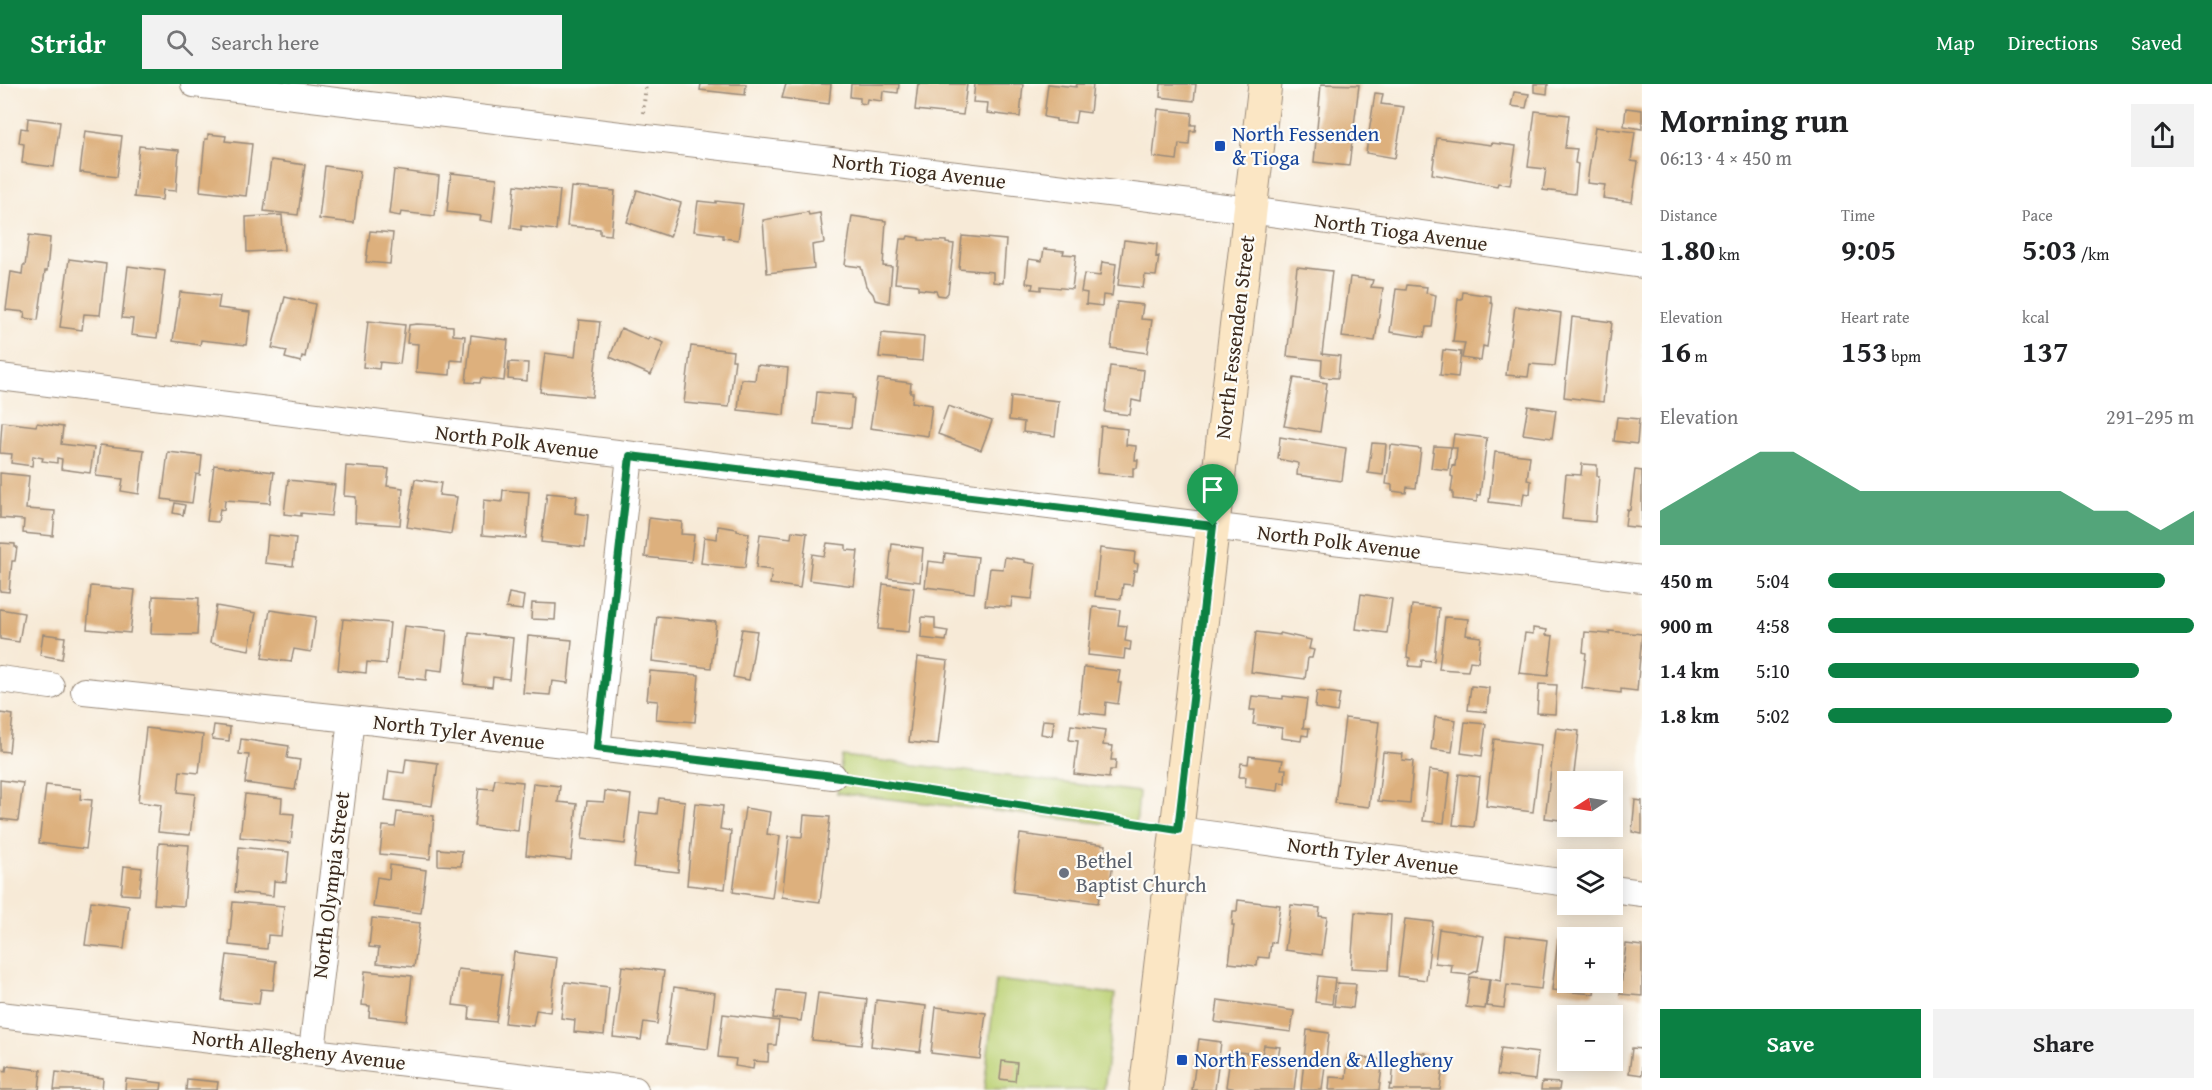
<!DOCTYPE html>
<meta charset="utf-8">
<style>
:root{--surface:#fff;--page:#f2f2f2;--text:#202124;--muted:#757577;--accent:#0b8043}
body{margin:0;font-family:"Gentium Book Plus",serif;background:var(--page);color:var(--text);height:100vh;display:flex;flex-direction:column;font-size:22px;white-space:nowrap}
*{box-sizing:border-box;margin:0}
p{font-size:20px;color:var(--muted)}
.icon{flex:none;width:33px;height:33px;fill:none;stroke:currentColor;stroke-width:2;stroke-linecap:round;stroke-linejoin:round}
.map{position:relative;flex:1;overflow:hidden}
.drawer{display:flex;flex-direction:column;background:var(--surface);width:570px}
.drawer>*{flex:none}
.needle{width:39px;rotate:258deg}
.buttons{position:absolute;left:1557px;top:687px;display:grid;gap:12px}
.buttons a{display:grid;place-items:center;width:66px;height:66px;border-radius:0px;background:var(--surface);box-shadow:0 3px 15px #0003;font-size:30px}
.pin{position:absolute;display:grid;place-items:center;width:51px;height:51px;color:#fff;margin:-62px -26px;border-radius:50% 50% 50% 0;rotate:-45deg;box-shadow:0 0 6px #0007}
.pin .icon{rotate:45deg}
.round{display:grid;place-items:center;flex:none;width:63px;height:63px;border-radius:0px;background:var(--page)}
.overview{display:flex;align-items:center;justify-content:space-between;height:102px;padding:0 18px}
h1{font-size:33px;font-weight:700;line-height:45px}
.stats{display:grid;grid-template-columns:repeat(3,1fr);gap:9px;height:102px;padding:6px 18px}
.stats div{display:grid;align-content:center}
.stats b{font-size:30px;font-weight:700}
.stats small{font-size:16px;font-weight:400}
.stats p{font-size:16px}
.chart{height:168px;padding:12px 18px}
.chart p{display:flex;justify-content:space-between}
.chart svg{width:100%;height:108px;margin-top:6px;fill:var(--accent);opacity:.7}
.cta{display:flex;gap:12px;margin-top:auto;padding:12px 18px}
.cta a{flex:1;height:69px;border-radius:0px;background:var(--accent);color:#fff;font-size:24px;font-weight:700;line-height:69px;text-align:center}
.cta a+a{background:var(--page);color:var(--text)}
ul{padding:0 18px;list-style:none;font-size:20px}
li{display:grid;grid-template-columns:96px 72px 1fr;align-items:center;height:45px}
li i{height:15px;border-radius:8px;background:var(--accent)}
header{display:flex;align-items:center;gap:36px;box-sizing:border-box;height:84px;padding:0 30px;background:var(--accent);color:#fff}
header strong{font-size:28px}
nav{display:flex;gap:33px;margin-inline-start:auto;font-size:21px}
.search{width:420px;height:54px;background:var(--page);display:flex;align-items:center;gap:15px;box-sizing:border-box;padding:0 21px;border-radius:0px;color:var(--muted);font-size:22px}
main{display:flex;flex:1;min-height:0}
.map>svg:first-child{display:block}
</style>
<header>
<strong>Stridr</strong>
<div class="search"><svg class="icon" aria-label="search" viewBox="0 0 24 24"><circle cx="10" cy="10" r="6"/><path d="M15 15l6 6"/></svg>Search here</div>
<nav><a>Map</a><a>Directions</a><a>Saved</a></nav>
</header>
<main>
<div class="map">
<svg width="1642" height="1006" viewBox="0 0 1642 1006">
<rect width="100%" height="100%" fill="#fdfcf7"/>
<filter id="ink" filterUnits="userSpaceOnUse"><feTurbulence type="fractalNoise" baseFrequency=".0167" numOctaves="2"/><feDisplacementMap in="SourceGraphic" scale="12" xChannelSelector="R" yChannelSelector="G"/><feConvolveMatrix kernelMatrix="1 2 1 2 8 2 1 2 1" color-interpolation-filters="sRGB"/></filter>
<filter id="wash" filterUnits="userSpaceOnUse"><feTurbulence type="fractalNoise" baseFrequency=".008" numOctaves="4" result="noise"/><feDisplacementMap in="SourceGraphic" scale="24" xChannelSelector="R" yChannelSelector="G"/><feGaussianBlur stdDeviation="1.35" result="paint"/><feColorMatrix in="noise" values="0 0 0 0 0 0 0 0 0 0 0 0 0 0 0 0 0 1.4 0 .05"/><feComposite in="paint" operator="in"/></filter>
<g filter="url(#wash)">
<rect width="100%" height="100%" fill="#f7ead7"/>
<!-- green -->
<path fill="#bcd175" stroke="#7c7e4a" stroke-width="1.5" d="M842 672 1139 708 1136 743 837 709Z
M996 896 1115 910 1104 1006H984Z"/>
<g id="blocks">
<!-- building -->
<path fill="#ddb07d" d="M701 0H746L745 11 700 6Z
M786 0H831L829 20 782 14Z
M851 0H899L898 9 883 7 882 17 867 15 866 20 860 19V14L850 13Z
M918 0H967L963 31 915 26Z
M975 0H1023L1020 33 987 29 988 19 973 18Z
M1048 0 1076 3 1077 0H1093L1090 29 1077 27 1075 39 1056 37V35L1044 33Z
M1161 0H1196L1194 17 1160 13Z
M1321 0 1359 1 1349 82 1314 78Z
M1534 0H1548L1547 10 1534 8Z
M1514 8 1529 10 1526 24 1511 22Z
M1375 9 1383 10 1381 20 1404 23 1395 74 1366 69Z
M1626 24 1642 26V45L1624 42Z
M1158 25 1192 29 1191 41H1196L1195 47H1190L1189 61 1179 60 1177 76 1153 73Z
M1535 27 1569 31 1565 64 1577 65 1575 79 1578 80 1575 110 1543 106 1546 85 1528 83Z
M28 34 60 38 54 83 22 79 24 60 19 59 21 44 27 45Z
M1595 43 1635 48 1631 77 1638 78 1632 118 1603 114 1605 101 1587 99Z
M85 47 122 52 117 93 80 88Z
M208 50 226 52 225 57 252 60 246 112 200 107 205 55H208Z
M1437 54 1491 61 1492 59 1516 62 1510 101 1498 99 1497 102 1432 90Z
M139 62 179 66 176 107 163 106 162 116 134 113Z
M271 76 305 81 298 131 264 127Z
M325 82 360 87 354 139 319 135Z
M394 86 439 92 435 132 401 128 400 132 389 130Z
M451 89 497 94 492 138 480 136 481 132 447 128Z
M515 101 560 106 556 146 521 142V146L511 144Z
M571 103 615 107 611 151 600 150V145L567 142Z
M637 106 681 119 670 153 627 138Z
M698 117 716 119V117L743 120 738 156 723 154V151L694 147Z
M808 128 809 131 820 129 824 159 812 161 814 184 767 189 763 136Z
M282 131 284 166 247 168 246 133Z
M852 132 886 137 883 182 892 183 889 219 875 216 873 210 866 202 861 183 845 181Z
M370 147 393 149 390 180 366 178Z
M29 151 50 154 47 187H45L38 236 24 234 25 228 6 226 11 188 22 190 23 182H25Z
M908 152 919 154V156L946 157V159L954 160 948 209 945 212 938 211 936 207 918 205V201L895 199 900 155H907Z
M962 152 1006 156 1003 199 993 198V188L959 185Z
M1124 156 1157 160 1156 173 1159 172 1156 192 1145 191 1143 204 1118 201Z
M1044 165 1064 167 1063 170 1076 171 1072 205 1041 202V206L1032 205 1033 200 1026 199 1029 175 1042 177Z
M69 175 106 180 100 231 84 230 82 246 60 243Z
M1102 178 1116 180 1112 212 1103 211 1102 222 1086 220 1087 209 1081 208 1084 190 1100 192Z
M128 182 165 187 157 254 131 251 133 235 122 234Z
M1297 183 1332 187 1322 270 1340 272 1338 294 1321 293 1322 276 1287 272Z
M1350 193 1373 196 1371 203 1383 204 1375 257 1342 253Z
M1407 201 1427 203 1426 209 1436 211 1432 243H1426L1424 253 1390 248 1396 205 1406 206Z
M180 208 220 212 218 224 250 228 246 261 201 256 200 261 173 257Z
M1463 208 1491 212V219L1493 220 1487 263 1483 262 1481 277 1462 274 1465 259 1453 258 1458 215H1462Z
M285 213 315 220 305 273 302 272 301 278 285 274 287 267 272 264Z
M1117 218 1143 221 1141 235 1152 236 1147 269 1111 264Z
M1515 222 1561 229 1555 282 1530 280 1528 293 1506 291Z
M1572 233 1612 238 1603 318 1564 313Z
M579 236 600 238 592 313 540 308 545 269 575 273Z
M368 237 405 241 400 280 380 278 379 285 363 283Z
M417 240 453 242V251L465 252 463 277 451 276 450 291 416 288 418 260 407 259 409 241Z
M621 244 648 256 649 253 664 259 651 291 610 273Z
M882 249 924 253 922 277 879 273Z
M471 251 508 256 504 297 481 294 480 299 466 298Z
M691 262 733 267 732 276H735L729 323 684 319Z
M1443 266 1461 268 1458 293 1440 291Z
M509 278 528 279 527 297 508 295Z
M757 281 788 284 784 331 738 326 741 295 755 296Z
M1110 282 1144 286 1141 318 1132 316 1130 331 1105 328Z
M1294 294 1327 299 1320 348 1284 342Z
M878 295 911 299 910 309H913L912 318 932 321 928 352 870 344Z
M817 308 852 311V314H854L851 344 814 340Z
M1011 312 1059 317 1055 352 1023 348 1024 338 1009 336Z
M948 322 992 337 981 366 938 350Z
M1528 322 1556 326 1552 354 1523 350Z
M1617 333 1639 335 1637 360 1614 357Z
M2 338 36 342 37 339 63 343 61 360 94 364 90 389 61 385 62 375 57 374V379L42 377 43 374 33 372 32 382 11 379 12 370 0 369Z
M1101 342 1127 345 1126 361 1136 362 1135 376H1138L1137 384H1133V393L1097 389Z
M1454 350 1487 354 1480 411H1477V418L1453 415V408H1451L1453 393 1451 392 1452 381 1455 382 1457 364H1452Z
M1280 353 1346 364 1342 397 1297 391 1298 379 1278 375Z
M1372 359 1386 360 1383 391 1368 389Z
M100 361 144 366 139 410 121 407 123 395 96 392Z
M1391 361 1421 365 1416 404 1407 403 1406 409 1392 407V401L1386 400Z
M1434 362 1451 363 1448 386 1431 384Z
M168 368 202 372 200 391 196 390 192 419 162 415Z
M1495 368 1530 372 1527 396 1531 397 1530 410 1524 409 1522 422 1489 418Z
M1582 380 1597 381V392H1599L1595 438 1562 435 1566 390 1581 391Z
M214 381 274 388 270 419 225 416 224 426 220 425 218 438 207 437Z
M346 382 389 385 387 402 403 404 400 441 355 438 356 413 344 412Z
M1635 386 1642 387V444L1625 442 1627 425 1630 426Z
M0 389 29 392 26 425 55 427 53 452 23 449 24 436 0 434Z
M415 395 441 399 439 411 457 413 451 450 407 443Z
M288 396 335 401 331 432 301 429V432L284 430Z
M503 406 529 408 526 454 482 451 484 416 502 418Z
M547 409 577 412 575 429 588 431 585 463 541 458Z
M175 419 185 421 183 431 173 429Z
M649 434 682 438 681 450 694 451 691 478 645 473Z
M718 442 737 445V447L749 449 745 484 701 479 704 453 717 455Z
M792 447 807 449 800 504 770 500 772 486 756 484 760 450 791 454Z
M268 451 296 454 293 482 265 479Z
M0 459 15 460V463H17L15 477H12L9 508 0 507Z
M827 459 846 461V466L858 467 854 502 809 496 812 470 824 472Z
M892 460 923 464 920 498 888 494Z
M1100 464 1135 468 1134 479 1138 480 1137 487H1134L1132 501 1123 500 1121 515 1095 512Z
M945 469 978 473 974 509 925 503 928 477 944 479Z
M1005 473 1025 476V478L1036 480 1032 515 1012 513 1011 523 985 521 990 484 1003 485Z
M883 500 914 504 909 548 878 545Z
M91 502 135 506 130 549 87 545Z
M509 509 524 512 522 526 506 524Z
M1361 510 1392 515 1387 549 1356 545Z
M153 512 199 514 197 551 151 550Z
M532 519 556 520 555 536 531 535Z
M1412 521 1439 524 1434 577 1422 576 1421 583 1409 582 1410 574 1407 573Z
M216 522 256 529 249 566 210 559Z
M1093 523 1120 526 1118 541 1127 542 1125 557 1131 558 1130 566 1125 565 1124 575 1088 571Z
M0 525 24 529 19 558 0 555Z
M270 526 316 533 311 568 294 565 291 578 262 574Z
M657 532 716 538 711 584 652 577Z
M922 533 935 534V545L948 547 946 557 921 554Z
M1445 533 1468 535 1466 551 1481 553 1478 578 1470 577 1468 587 1439 585Z
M343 535 390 539 386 580 367 578 366 589 338 586Z
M404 542 447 547 443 587 427 585 426 596 398 593Z
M1533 544 1547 546 1546 551 1553 552 1548 592 1519 589 1525 549 1533 550Z
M742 545 757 547 749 596 733 593Z
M1609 547 1642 550 1637 607 1621 605V609L1582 604 1586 569 1583 568 1585 548 1609 550Z
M1256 548 1280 551V549L1311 556 1309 565 1314 566 1312 574H1308L1305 595 1251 588Z
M469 549 513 554 509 595 493 593 492 603 464 600Z
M43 550 65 553 62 575 40 571Z
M528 552 572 556 568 599 552 597 550 611 523 609Z
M918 573 948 577 938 661 909 658Z
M1084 583 1120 587 1118 599H1121L1118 620 1106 618 1105 631 1079 628Z
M650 587 699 591 695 638 656 635 658 617 647 616Z
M1539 600 1557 601 1555 630 1537 629Z
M1471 602 1489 604 1487 628 1468 626Z
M1317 607 1340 610 1337 628 1315 624Z
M1252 612 1283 615V612L1307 615 1303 644H1309L1308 652 1302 651 1301 657 1281 654 1282 644 1253 640 1255 626H1250Z
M0 629 13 631 9 668 0 667Z
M1435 633 1456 636 1452 668 1431 665Z
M1345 634 1379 638 1369 723 1335 719Z
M1043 636 1054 637 1052 652 1041 650Z
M1465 638 1486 640 1482 672 1461 669Z
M214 641 230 643 229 657 212 655Z
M1071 641 1105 646 1103 661 1113 662 1111 676H1116L1115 686H1110L1109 694 1074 690 1078 657 1069 656Z
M146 644 203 651 199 689 180 687 178 708 195 710 190 751 158 748 161 721 138 718Z
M1556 644 1579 647 1573 698H1568V737L1545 734Z
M241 655 289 662 287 674 300 676 295 706 245 699 249 671 239 670Z
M1494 655 1541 661 1533 728 1486 722Z
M1383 668 1403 670 1402 676 1413 677 1410 720 1378 717Z
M1249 672 1283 676 1281 685H1286L1285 699 1279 698 1278 707 1245 703 1246 693H1239L1241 679 1248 680Z
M406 675 438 679 432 722 385 716 389 687 404 689Z
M1429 686 1450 689 1444 739 1423 737Z
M1459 690 1480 693 1474 743 1453 741Z
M495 695 523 698 518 747 474 742 479 704 493 705Z
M0 696 23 699 18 737 0 735Z
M533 699 560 702 558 718 577 720 571 776 526 771Z
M46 701 81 705 80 715 92 716 86 765 39 759Z
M605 707 631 711 625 760 582 755 587 717 604 718Z
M245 710 282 714 281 729 294 730 291 759 240 753Z
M659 714 685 717 678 788 634 783 640 728 657 730Z
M1635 716 1642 717V750L1632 748Z
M695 719 723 722 720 745 731 747 725 805 687 801Z
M745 724 770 728 767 750 780 752 772 814 733 808Z
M397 728 434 732 430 775 380 770 383 742 395 743Z
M804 731 830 733 820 818 782 813 789 752 802 753Z
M1020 750 1106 761 1105 769 1110 770 1109 778H1113L1110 800 1106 799 1105 807H1100L1098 819 1013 808Z
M159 759 189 761 184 822 154 820Z
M239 763 289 768 286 798 274 797 273 812 235 808Z
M438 765 462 767 461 782 438 781Z
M390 781 426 786 421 829 373 823 377 793 389 795Z
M124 782 142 784 139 811 121 810Z
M1238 816 1280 821 1275 859 1271 858 1269 874 1258 873 1257 882 1229 879 1234 841H1232L1233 827H1237Z
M91 817 129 822 124 865 85 861Z
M233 818 284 822 281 852 268 851 267 865 229 861Z
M1291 821 1320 824 1319 832 1327 833 1322 871 1285 866Z
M1355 828 1391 831 1388 886 1351 884Z
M372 834 420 839 414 883 377 879 379 864 369 863Z
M1405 835 1433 838 1426 896 1398 892Z
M1439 845 1484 852 1478 886 1469 891 1451 889 1452 881 1435 879Z
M1506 851 1547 856 1541 905 1507 901 1504 924 1487 922 1490 895 1501 897Z
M1558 856 1568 857V898H1595L1594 910 1552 906Z
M1626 860 1642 862V912L1620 910Z
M514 868 557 874 550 928 536 926 533 942 505 939Z
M227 871 276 877 273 906 261 905 259 920 221 916Z
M622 882 664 887 657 940 644 938 641 956 613 953Z
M458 885 502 890 496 938 469 935 470 923 453 921Z
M365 887 412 892 407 937 369 933 370 922 362 921Z
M1318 892 1335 894 1332 920 1315 918Z
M1470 893 1489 895 1485 925 1466 923Z
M565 898 609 903 604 951 574 948 575 936 561 934Z
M1337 899 1356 900 1353 924 1334 922Z
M674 903 715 909 708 965 666 960Z
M777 906 805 909 801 937 773 934Z
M818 909 867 915 861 961 812 956Z
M876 916 926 922 920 968 871 962Z
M1218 916 1294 927 1291 948 1215 938Z
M936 923 986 929 980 975 931 969Z
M723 930 779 937 776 961H769L768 978 754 977 753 985 735 982 736 975 718 973Z
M1307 946 1329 949 1322 1006H1301Z
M1199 955 1221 958 1215 1006H1192Z
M1264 961 1280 963 1277 980 1297 982 1294 1006H1243L1226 1003 1231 967 1262 971Z
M1501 964 1538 969 1535 996 1497 991Z
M1632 964 1642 965V991L1629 989Z
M1411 968 1426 969 1424 981 1443 983 1440 1006H1389L1390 1000 1392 1001 1394 977 1409 978Z
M1348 972 1383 976 1379 1006H1329L1330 993 1346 994Z
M1002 977 1017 979 1015 997 1000 995Z
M7 982 41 986 39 1006H0V986L6 987Z
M56 988 103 994 102 1006H54Z
M126 995 162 999 161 1006H125Z
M187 995 218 998 217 1006H186Z
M1542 998 1560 999 1559 1006H1541Z"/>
</g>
</g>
<g filter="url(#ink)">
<use href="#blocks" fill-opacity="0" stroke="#998a7a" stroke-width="1.5"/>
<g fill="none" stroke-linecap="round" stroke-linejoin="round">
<!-- minor casing -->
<g stroke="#998a7a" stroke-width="28">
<path id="minor" d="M194 0 1250 126 1642 181
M0 293 1642 495
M0 595 51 602
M84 607 351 635 833 692
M597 664 630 372
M1178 746 1568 799
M1612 805 1642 809
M0 931 635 1006
M312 967 351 635"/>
</g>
<!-- secondary casing -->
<g stroke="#998a7a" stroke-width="35">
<path id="secondary" d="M1146 1006 1265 0"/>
</g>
<!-- path -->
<path stroke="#998a7a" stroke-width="4" stroke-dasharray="1.5 4.5" stroke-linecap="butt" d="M643 29 646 0
M858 696 1147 741"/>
<!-- minor -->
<use href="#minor" stroke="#fff" stroke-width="26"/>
<!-- secondary -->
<use href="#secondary" stroke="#fbe6c4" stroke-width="33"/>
</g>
</g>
<g fill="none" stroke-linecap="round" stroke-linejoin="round" filter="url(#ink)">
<!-- route casing -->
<g stroke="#fff" stroke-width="12">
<path id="route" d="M630 372 1213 442 1178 746 833 692 597 664Z"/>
</g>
<!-- route -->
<use href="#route" stroke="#0b8043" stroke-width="8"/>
</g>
<!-- markers -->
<g fill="#1a4fb4" stroke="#fdfcf7" stroke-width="2">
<rect x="1214" y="56" width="12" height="12" rx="3"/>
<rect x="1176" y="970" width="12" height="12" rx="3"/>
</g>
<circle fill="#6b7280" stroke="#fdfcf7" stroke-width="2" cx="1064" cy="789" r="6"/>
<g text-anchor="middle" stroke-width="4.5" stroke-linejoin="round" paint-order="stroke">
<!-- transit labels -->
<g font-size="21" fill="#164399" stroke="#fdfcf7" text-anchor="start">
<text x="1232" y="57">North Fessenden<tspan x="1232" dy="24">&amp; Tioga</tspan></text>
<text x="1194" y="983">North Fessenden &amp; Allegheny</text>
</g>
<!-- street labels -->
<g font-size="21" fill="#3b2a1e" stroke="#fdfcf7">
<text transform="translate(919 87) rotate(7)" y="7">North Tioga Avenue</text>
<text transform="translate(1401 148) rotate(8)" y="7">North Tioga Avenue</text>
<text transform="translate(1235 253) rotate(-83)" y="7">North Fessenden Street</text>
<text transform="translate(517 358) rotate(7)" y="7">North Polk Avenue</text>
<text transform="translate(1339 458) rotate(7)" y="7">North Polk Avenue</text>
<text transform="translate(459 648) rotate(7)" y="7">North Tyler Avenue</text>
<text transform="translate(1373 772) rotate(8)" y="7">North Tyler Avenue</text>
<text transform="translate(331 801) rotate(-83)" y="7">North Olympia Street</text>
<text transform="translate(299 966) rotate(7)" y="7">North Allegheny Avenue</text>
</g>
<!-- worship labels -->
<g font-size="21" fill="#5b616d" stroke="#fdfcf7" text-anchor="start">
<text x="1076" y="784">Bethel<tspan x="1076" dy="24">Baptist Church</tspan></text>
</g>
</g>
</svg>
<div class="buttons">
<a><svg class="needle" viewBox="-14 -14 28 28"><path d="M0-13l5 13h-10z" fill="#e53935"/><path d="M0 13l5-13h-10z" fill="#757577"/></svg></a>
<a><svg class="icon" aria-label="layers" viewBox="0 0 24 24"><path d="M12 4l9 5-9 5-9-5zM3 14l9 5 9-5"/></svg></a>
<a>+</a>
<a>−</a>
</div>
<div class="pin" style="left:1213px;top:442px;background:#1e9e55"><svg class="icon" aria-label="arrive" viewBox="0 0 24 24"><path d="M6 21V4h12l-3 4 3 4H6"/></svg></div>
</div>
<section class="drawer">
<div class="overview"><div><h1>Morning run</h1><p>06:13 · 4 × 450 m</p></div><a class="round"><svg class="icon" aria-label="share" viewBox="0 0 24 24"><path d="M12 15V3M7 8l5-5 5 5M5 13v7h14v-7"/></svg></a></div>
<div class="stats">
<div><p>Distance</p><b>1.80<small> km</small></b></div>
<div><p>Time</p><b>9:05</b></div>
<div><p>Pace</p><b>5:03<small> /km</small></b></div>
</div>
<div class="stats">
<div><p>Elevation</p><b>16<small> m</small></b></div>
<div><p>Heart rate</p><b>153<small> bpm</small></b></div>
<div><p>kcal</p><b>137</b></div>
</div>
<div class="chart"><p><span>Elevation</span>291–295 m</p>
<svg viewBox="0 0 160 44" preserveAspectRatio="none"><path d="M0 44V30L10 22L20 14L30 6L40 6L50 14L60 22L70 22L80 22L90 22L100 22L110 22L120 22L130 30L140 30L150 38L160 30V44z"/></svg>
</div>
<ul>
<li><b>450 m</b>5:04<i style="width:92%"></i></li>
<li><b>900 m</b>4:58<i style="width:100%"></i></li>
<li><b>1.4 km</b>5:10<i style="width:85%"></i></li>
<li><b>1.8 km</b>5:02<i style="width:94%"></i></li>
</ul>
<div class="cta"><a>Save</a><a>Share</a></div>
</section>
</main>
